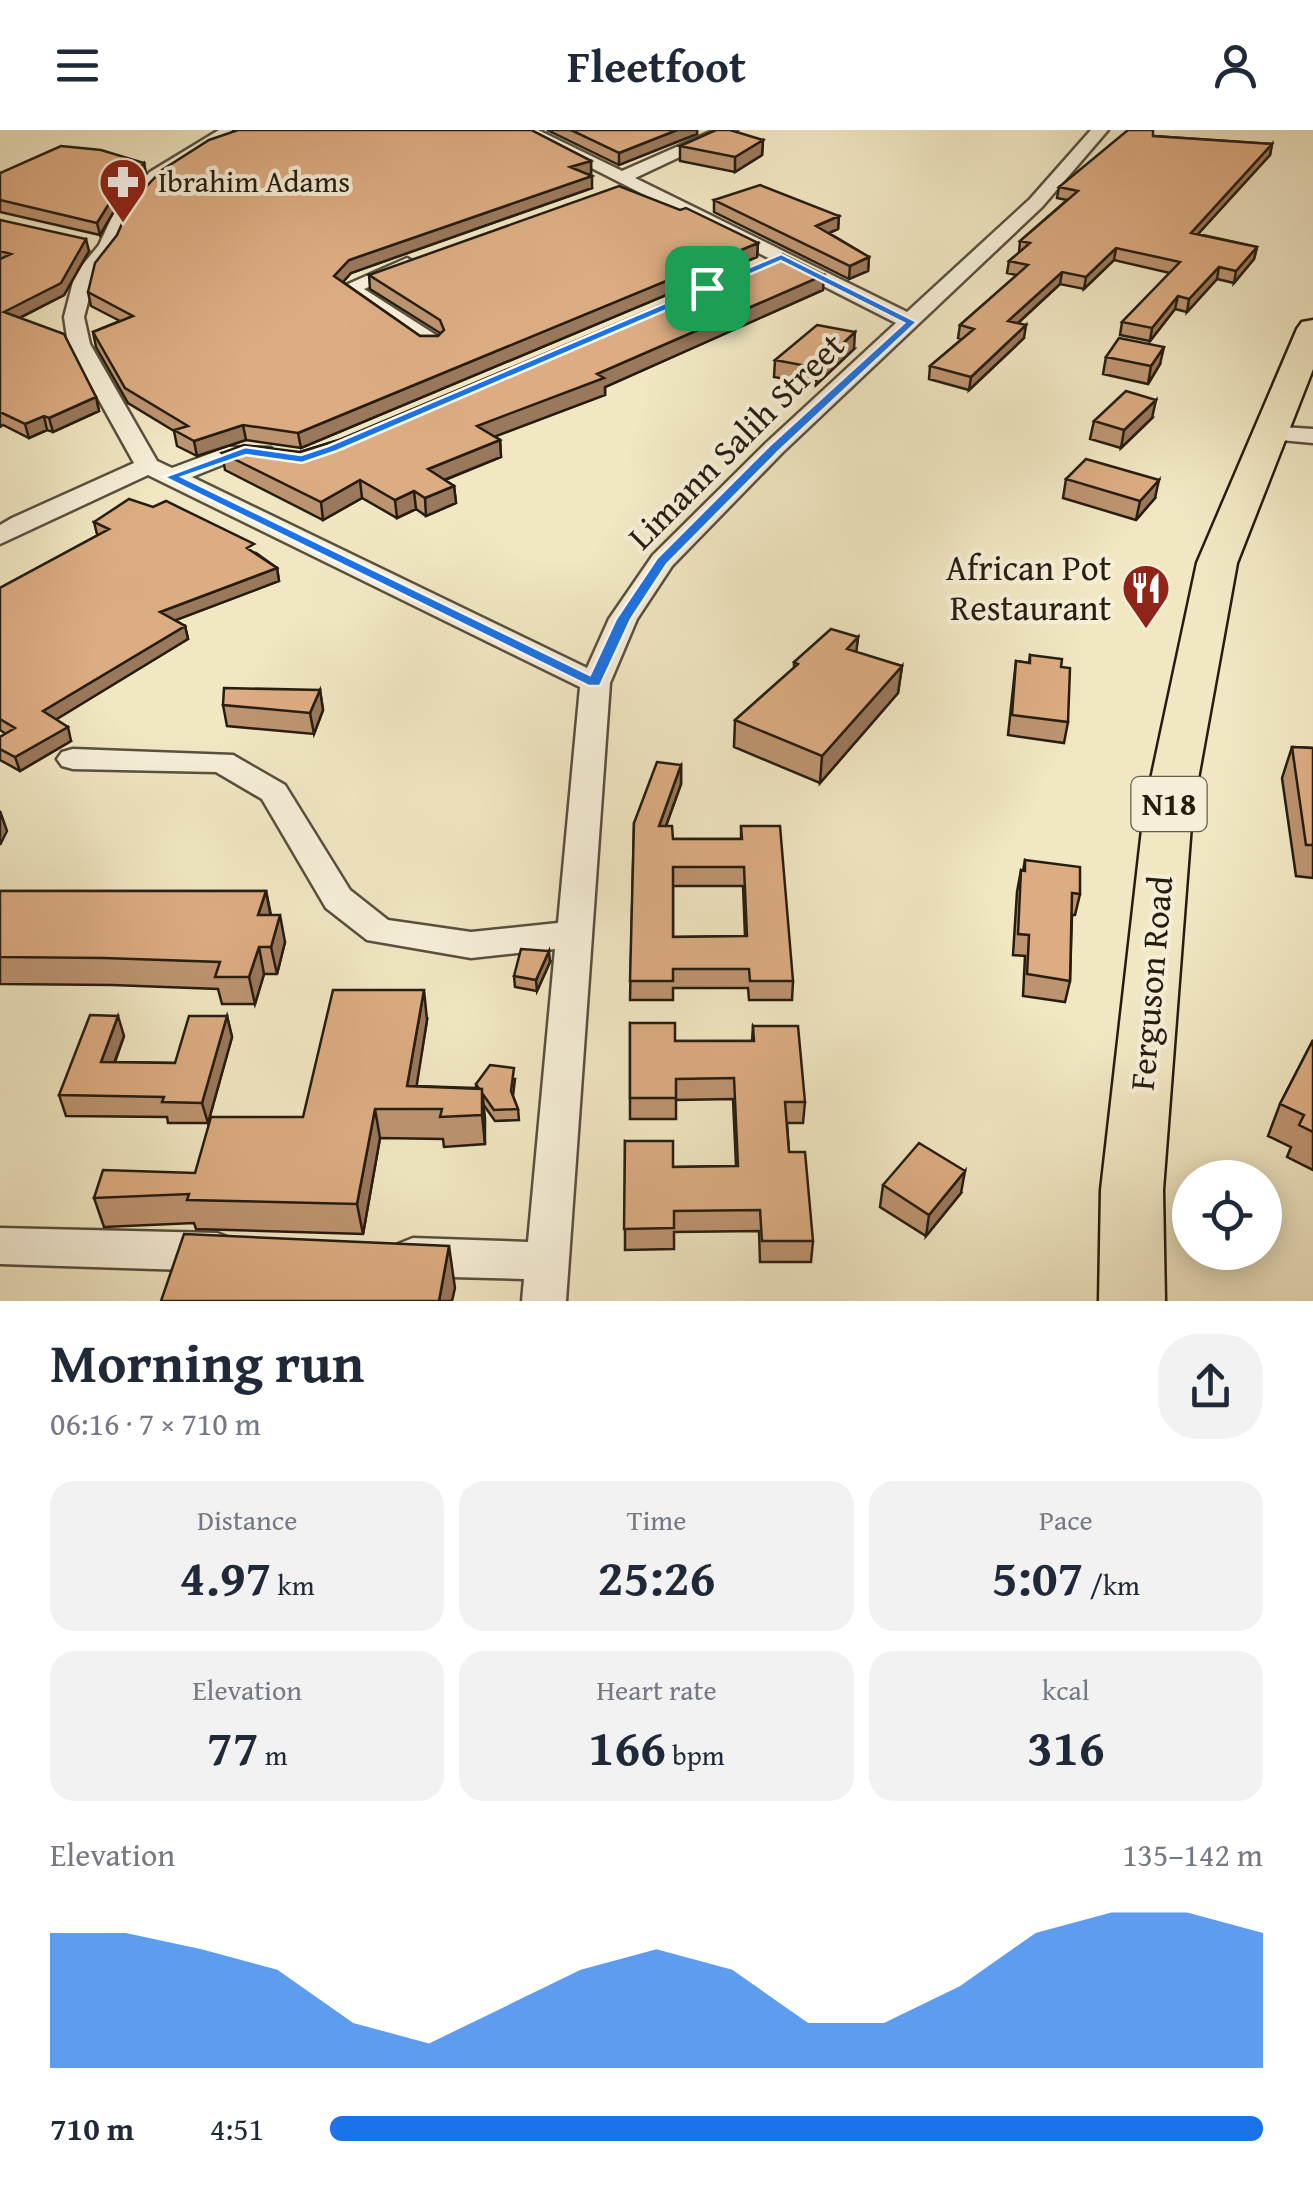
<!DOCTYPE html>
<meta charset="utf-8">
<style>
:root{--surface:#fff;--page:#f2f2f3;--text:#1f2937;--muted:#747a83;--accent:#1a73e8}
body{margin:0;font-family:"Gentium Book Plus",serif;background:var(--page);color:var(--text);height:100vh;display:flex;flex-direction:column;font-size:38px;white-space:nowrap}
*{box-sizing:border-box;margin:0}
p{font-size:32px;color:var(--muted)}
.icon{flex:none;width:55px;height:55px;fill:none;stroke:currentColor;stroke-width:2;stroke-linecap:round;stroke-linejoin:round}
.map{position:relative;height:1171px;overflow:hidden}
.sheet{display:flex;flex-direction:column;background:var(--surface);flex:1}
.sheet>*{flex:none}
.tools{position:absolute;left:1172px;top:1030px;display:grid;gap:20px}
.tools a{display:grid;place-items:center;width:110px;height:110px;border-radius:50%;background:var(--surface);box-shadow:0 5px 25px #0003;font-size:50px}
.pin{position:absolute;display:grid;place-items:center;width:85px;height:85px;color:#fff;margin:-42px;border-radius:20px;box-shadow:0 5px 15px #0006}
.round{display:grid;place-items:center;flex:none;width:105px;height:105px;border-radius:40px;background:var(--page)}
.headline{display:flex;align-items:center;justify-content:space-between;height:170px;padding:0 50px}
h1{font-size:55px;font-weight:700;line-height:75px}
.stats{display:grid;grid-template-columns:repeat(3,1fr);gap:15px;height:170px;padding:10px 50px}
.stats div{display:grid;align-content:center;border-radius:25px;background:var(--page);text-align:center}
.stats b{font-size:50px;font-weight:700}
.stats small{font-size:28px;font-weight:400}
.stats p{font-size:28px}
.chart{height:280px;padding:20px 50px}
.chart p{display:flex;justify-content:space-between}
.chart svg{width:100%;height:180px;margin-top:10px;fill:var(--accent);opacity:.7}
ul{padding:0 50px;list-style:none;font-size:32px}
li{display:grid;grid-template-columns:160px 120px 1fr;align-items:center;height:75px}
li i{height:25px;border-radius:12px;background:var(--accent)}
header{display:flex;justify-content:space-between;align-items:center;height:130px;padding:0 50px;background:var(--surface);font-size:45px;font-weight:700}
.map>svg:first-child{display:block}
</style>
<header><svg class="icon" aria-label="menu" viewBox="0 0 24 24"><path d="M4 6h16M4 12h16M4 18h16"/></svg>Fleetfoot<svg class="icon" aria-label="person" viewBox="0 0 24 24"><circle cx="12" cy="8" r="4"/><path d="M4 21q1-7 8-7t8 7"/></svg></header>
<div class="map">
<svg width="1313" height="1171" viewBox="0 0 1313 1171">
<rect width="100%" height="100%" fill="#f1e7c3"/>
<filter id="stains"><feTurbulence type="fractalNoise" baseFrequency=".002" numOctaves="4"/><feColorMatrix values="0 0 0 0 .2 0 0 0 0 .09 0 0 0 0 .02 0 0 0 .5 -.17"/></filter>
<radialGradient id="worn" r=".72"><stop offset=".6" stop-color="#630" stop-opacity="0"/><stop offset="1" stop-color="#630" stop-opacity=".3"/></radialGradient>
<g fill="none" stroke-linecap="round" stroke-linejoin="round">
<!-- minor casing -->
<g stroke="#59503e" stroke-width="5">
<path id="minor" d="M219 0H238L162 50 130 84 117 116 95 145 84 187 90 214 157 331 172 338 228 317 271 318 275 323 271 328 232 331 192 347 587 538 609 489 653 425 766 313 896 193 517 0H538L622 41 715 0H737L635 48 907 182 1030 69 1091 0H1108L1042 77 782 323 672 436 637 489 610 553 566 1171H522L524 1149 413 1146 398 1140 392 1127 398 1114 413 1108 528 1112 555 819 471 828 367 810 326 778 262 669 216 642 73 639 62 636 57 629 62 622 73 619 233 625 285 655 350 760 388 790 471 802 558 793 580 557 148 345 0 414V395L12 388 134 333 68 214 64 187 75 144 99 115 116 78 150 42Z
M407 128 417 134 414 138 364 159 439 207 442 212 439 217H423L339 158Z
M1267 296 1313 299V313L1259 308 1255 303 1259 298Z
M0 1098 217 1103 232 1109 238 1122 232 1135 217 1141 0 1134Z"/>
</g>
<!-- highway casing -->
<g stroke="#261d11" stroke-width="5">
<path id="highway" d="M1313 190V239L1237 433 1192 682 1163 1060 1165 1171H1099L1101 1060 1144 682 1197 433 1297 199 1302 192Z"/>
</g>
<!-- minor -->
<use href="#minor" fill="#f6efd8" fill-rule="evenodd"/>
<!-- highway -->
<use href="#highway" fill="#f1e7c3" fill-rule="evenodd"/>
</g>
<!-- wall -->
<path fill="#bd9470" stroke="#261d11" stroke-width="2.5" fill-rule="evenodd" d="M233 0H531L591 31V43L588 44 592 58 351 143 343 152 420 206H438L440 203 370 159 369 145 758 113 757 127 301 318 246 310 197 326 177 316 174 301 128 273 96 217 93 202 120 191 91 176 88 162 233 2Z
M547 0H697V4L619 35Z
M1153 6 1272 14 1270 25 1198 104 1257 117 1254 129 1234 153 1217 149 1187 182 1175 179 1150 211 1120 205 1122 192 1170 143 1114 130 1084 159 1060 154 1018 193 1024 208 969 260 929 249 930 236 962 209 958 208 960 195 1017 145 1007 143 1009 131 1019 123 1020 111 1067 70 1057 68 1059 57Z
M763 10 762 25 735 42 680 31V16Z
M144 33 146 44 120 71 100 105 0 82V43Z
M714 70 839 86 838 99 829 103 869 127 868 141 849 149 714 82Z
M0 90 89 121 64 165 20 188 96 267 99 281 53 302 47 300 29 308 3 295 0 297Z
M823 160 605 257V265L494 306 500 310 501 327 445 350 454 356 456 373 426 386 416 379 397 388 362 368 323 390 225 340 222 323 300 322Z
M854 219 816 255 774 247 775 230Z
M1106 227 1160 234 1148 254 1103 244Z
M1152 288 1121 318 1090 309 1094 291Z
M1066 349 1155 368 1136 390 1063 368Z
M94 392 256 423 277 438 279 451 175 490 185 496 188 509 56 589 71 611 20 641 0 630V607L6 604 0 600V458L98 405 97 404Z
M858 507 856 522 902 536 898 563 820 653 734 617 735 590 794 538V532Z
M1030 525 1061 537 1068 592 1064 613 1008 605 1016 531 1029 533Z
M320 560 323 580 314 604 227 596 223 575Z
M1292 617 1313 618V748L1296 746 1282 648Z
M681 635V654L666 696 673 709H741V696L793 851 792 870H749L748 858H673V870H630L634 693ZM673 756H743L745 806 673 807Z
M1025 730 1080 764 1075 785H1072L1070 851 1065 872 1023 866 1025 826 1013 825 1017 762 1021 740 1023 741Z
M0 761H266L271 785 285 812 277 844H264L255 874H222L218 859 112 855 0 854Z
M550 832 537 861 515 857 514 846Z
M227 886 232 907 208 993H168L167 987 66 986 59 965 124 906 115 932 175 933Z
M427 890 416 956 476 958V954L515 949 513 966 518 979 519 990 495 991 483 974 485 1014 444 1017 443 1009 380 1008 363 1104 196 1099 194 1093 104 1097 94 1068 195 1043 303 987Z
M630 893 675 911H752L753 896 805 972 803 993H787L789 1022 813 1111 811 1132H760L759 1101 674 1102V1119L625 1120V1011L673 1037 736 1036 733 969 676 970V989H630Z
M1313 910V1040L1287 1027 1291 1017 1268 1006 1280 974Z
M883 1055 961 1063 926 1106 880 1077Z"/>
<!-- shaded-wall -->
<path fill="#9a785b" stroke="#261d11" stroke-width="2.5" d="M677 0H697V4L619 35V23Z
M763 10 762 25 735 42V27Z
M1272 14 1270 25 1188 115 1191 103Z
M591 31V43L570 49V37Z
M144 33 146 44 120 71 100 105 97 93 118 59Z
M592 46V58L351 143 336 160 334 146 349 130Z
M839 86 838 99 816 109V96Z
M86 109 89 121 64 165 7 194 4 182Z
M758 113 757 127 301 318 298 303Z
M1257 117 1254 129 1234 153 1236 141Z
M1116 118 1114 130 1084 159 1086 147Z
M869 127 868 141 849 149 850 136Z
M1219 137 1217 149 1187 182 1189 169Z
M1062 142 1060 154 1007 203 1008 191Z
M824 145 823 160 605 257V265L478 313 477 296Z
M1178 166 1175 179 1150 211 1152 198Z
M1026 195 1024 208 969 260 971 247Z
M855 202 854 219 816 255 817 238Z
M1164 217 1160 234 1148 254 1151 236Z
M96 267 99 281 53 302 49 288Z
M1156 270 1152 288 1121 318 1124 300Z
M44 286 47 300 29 308 25 294Z
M243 295 246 310 197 326 194 311Z
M500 310 501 327 429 356 428 339Z
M360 350 362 368 323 390 321 372Z
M1159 350 1155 368 1136 390 1140 371Z
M454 356 456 373 426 386 425 368Z
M414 361 416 379 397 388 395 370Z
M277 438 279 451 163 495 160 482Z
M185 496 188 509 47 595 43 581Z
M858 507 855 533 847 519Z
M902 536 898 563 820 653 822 626Z
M320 560 323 580 314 604 310 583Z
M68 597 71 611 20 641 15 627Z
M681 635V654L659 715V696Z
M0 681 7 701 0 715Z
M266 761 271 788 258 785Z
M280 785 285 812 277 844 271 817Z
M259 817 264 844 255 874 249 847Z
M549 821 550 832 537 861 536 850Z
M424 860 427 890 413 979 407 956Z
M118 886 124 906 107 952 101 932Z
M227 886 232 907 208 993 202 973Z
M482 959 485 988V1014L482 985Z
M375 979 380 1008 363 1104 357 1074Z
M965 1041 961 1063 926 1106 929 1085Z
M449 1116 455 1158 452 1171H439Z"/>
<!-- building -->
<path fill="#dcac82" stroke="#261d11" stroke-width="2.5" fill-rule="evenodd" d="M238 0H531L591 31 570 37 592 46 349 130 334 146 420 206H438L444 200 440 190 369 145 619 56 680 80 686 78 758 113 298 303 243 295 194 311 174 300 188 296 125 258 93 202 133 186 88 162 95 133 117 105 131 73 162 40 209 10Z
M571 0H677L619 23Z
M716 0H730L763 10 735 27 680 16Z
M1128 0H1153V6L1272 14 1191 103 1257 117 1236 141 1219 137 1189 169 1178 166 1152 198 1122 192 1180 132 1116 118 1086 147 1062 142 1008 191 1026 195 971 247 930 236 974 199 960 195 1028 135 1009 131 1030 113 1020 111 1078 61 1059 57Z
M61 16 101 20 144 33 118 59 97 93 0 70V43Z
M760 55 839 86 816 96 869 127 850 136 714 70Z
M0 90 86 109 61 153 4 182 64 204 96 267 49 288 44 286 25 294 0 282V129L11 124 0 121Z
M782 124 824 145 597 244 604 248 477 296 500 310 428 339 454 356 425 368 414 361 395 370 360 350 321 372 222 323 244 315 300 322 339 310Z
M817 195 855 202 817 238 775 230Z
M1119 208 1164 217 1151 236 1106 227Z
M1126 261 1156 270 1124 300 1094 291Z
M1086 329 1159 350 1140 371 1066 349Z
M129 369 153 377 166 371 254 414 247 418 277 438 160 482 185 496 43 581 68 597 15 627 0 619V607L15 598 0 589V458L109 399 94 392Z
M831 499 858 507 847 519 902 536 822 626 735 590 798 534 794 532Z
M1030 525 1062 529 1061 537 1070 538 1068 592 1012 585 1016 531 1030 533Z
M224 558 320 560 310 583 223 575Z
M1292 617 1313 618V715H1306Z
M657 632 681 635 659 696H672L673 709H742L741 696H780L793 851H750L749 839H673V851H630L634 693ZM673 737H744L747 806 673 807Z
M1025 730 1080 737V764L1072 763 1070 851 1027 844 1029 805 1018 804 1021 740 1025 741Z
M0 761H266L258 785H280L271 817H259L249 847H215L220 832 104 828 0 827Z
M521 819 549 821 536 850 514 846Z
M333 860H424L407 956 482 959V985L440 987 442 979H375L357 1074 187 1070 189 1064 94 1068 103 1040 195 1043 211 987H303Z
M90 885 118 886 101 932 175 933 189 886H227L202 973 162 972 164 967 59 965Z
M630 893H675V911H754L753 896H798L805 972H785L789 1022H805L813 1111H762L760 1080 674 1081V1098L624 1099 625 1011H673V1037L738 1036 734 948 676 949V968H630Z
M1313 910V1002L1299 995 1304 985 1280 974Z
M490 935 514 938 511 961 518 979 494 980 482 963V959H479L476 954Z
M919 1013 965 1041 929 1085 883 1055Z
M184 1104 449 1116 439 1171H161Z"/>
<!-- route -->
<path fill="#1a73e8" stroke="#fff" stroke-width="2.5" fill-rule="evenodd" d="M781 124 917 192 779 321 667 434 631 489 600 556H589L164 347 245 317 301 325 328 316ZM781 131 904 193 770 315 657 428 616 489 590 545 182 347 246 325 302 333 337 321Z"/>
<!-- icons -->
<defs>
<g id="pharmacy-pin" transform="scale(2.5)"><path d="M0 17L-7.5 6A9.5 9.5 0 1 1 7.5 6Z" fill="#8f2418" stroke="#f6efd8"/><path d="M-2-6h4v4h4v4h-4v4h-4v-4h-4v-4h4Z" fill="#fff"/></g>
<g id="restaurant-pin" transform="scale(2.5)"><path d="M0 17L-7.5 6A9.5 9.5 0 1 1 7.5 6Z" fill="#8f2418" stroke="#f6efd8"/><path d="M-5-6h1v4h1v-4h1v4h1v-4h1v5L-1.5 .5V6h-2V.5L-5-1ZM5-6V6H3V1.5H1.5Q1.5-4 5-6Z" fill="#fff"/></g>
</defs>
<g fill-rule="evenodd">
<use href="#pharmacy-pin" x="123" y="52"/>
<use href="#restaurant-pin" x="1146" y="458"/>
</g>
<g text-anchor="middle" stroke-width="8" stroke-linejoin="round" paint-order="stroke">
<!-- far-poi labels -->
<g font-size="30" fill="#261d11" stroke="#f6efd8" text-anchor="start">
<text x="158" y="62">Ibrahim Adams</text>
</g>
<!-- shield labels -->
<rect fill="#f6efd8" stroke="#645c4d" stroke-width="2.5" x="1131.5" y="647" width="75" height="54" rx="8"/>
<g font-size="32" font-weight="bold" fill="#261d11">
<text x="1169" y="685">N18</text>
</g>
<!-- street labels -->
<g font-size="35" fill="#261d11" stroke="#f6efd8">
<text transform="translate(736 311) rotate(-45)" y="12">Limann Salih Street</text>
<text transform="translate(1151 853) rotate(-85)" y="12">Ferguson Road</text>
</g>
<!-- poi labels -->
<g font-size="35" fill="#261d11" stroke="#f6efd8" text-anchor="end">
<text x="1111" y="450">African Pot<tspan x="1111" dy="40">Restaurant</tspan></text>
</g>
</g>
<rect width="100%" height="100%" filter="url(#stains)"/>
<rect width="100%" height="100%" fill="url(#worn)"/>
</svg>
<div class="tools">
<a><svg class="icon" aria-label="locate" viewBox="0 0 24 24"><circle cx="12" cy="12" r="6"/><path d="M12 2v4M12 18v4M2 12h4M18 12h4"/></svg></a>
</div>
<div class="pin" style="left:707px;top:158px;background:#1e9e55"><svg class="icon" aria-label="arrive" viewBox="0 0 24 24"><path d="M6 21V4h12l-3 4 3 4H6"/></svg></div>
</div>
<section class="sheet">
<div class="headline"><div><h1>Morning run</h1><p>06:16 · 7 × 710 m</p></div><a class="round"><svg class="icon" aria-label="share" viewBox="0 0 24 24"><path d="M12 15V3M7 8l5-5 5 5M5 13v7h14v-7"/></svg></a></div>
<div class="stats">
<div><p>Distance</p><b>4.97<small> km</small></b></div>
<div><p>Time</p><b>25:26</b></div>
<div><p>Pace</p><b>5:07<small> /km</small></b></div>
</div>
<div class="stats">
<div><p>Elevation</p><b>77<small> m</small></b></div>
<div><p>Heart rate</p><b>166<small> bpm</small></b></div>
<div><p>kcal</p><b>316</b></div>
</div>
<div class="chart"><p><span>Elevation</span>135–142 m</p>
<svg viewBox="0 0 160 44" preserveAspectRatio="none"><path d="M0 44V11L10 11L20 15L30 20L40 33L50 38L60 29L70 20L80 15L90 20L100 33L110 33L120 24L130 11L140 6L150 6L160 11V44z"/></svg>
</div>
<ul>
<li><b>710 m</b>4:51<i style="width:100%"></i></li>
</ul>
</section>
